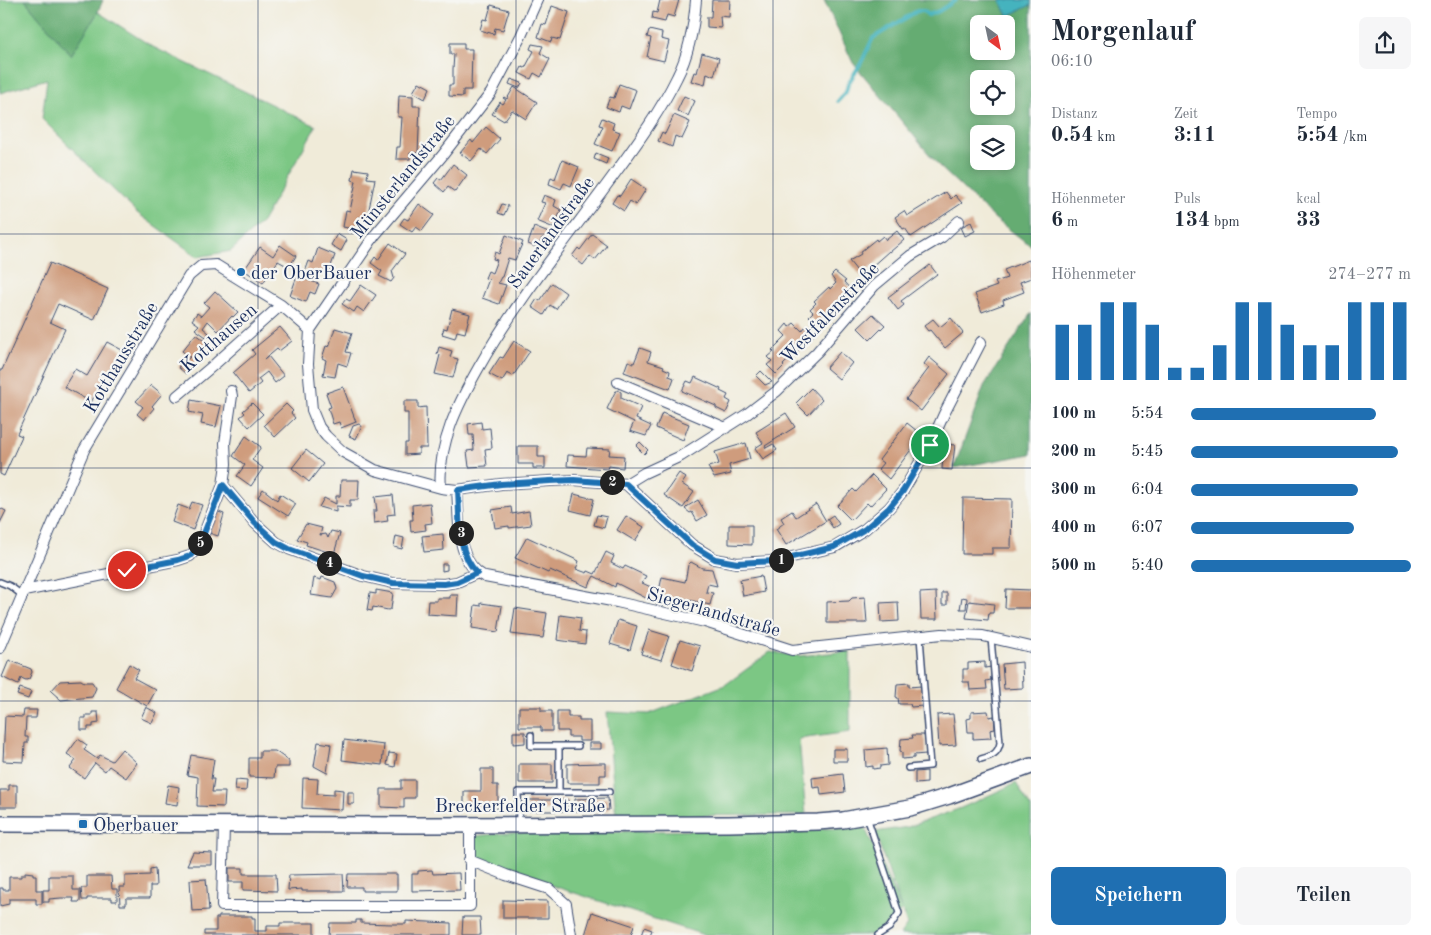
<!DOCTYPE html>
<html lang="de">
<meta charset="utf-8">
<style>
:root{--surface:#fff;--page:#f6f6f7;--text:#1f2937;--muted:#747a83;--accent:#1f6fb2}
body{margin:0;font-family:"Old Standard TT",serif;background:var(--page);color:var(--text);height:100vh;display:flex;flex-direction:column;font-size:19px;white-space:nowrap}
*{box-sizing:border-box;margin:0}
p{font-size:16px;color:var(--muted)}
.icon{flex:none;width:28px;height:28px;fill:none;stroke:currentColor;stroke-width:2;stroke-linecap:round;stroke-linejoin:round}
.map{position:relative;flex:1;overflow:hidden}
.sheet{display:flex;flex-direction:column;background:var(--surface);width:400px}
.sheet>*{flex:none}
.needle{width:32px;rotate:147deg}
.controls{position:absolute;left:970px;top:15px;display:grid;gap:10px}
.controls a{display:grid;place-items:center;width:45px;height:45px;border-radius:8px;background:var(--surface);box-shadow:0 2px 8px #0003;font-size:25px}
.pin{position:absolute;display:grid;place-items:center;width:42px;height:42px;color:#fff;margin:-21px;border:2px solid #fff;border-radius:50%;box-shadow:0 1px 5px #0007}
.km{position:absolute;width:25px;height:25px;margin:-12px;border-radius:50%;background:#222;color:#fff;font-size:14px;line-height:25px;text-align:center}
.round{display:grid;place-items:center;flex:none;width:52px;height:52px;border-radius:8px;background:var(--page)}
.summary{display:flex;align-items:center;justify-content:space-between;height:85px;padding:0 20px}
h1{font-size:28px;font-weight:700;line-height:38px}
.stats{display:grid;grid-template-columns:repeat(3,1fr);gap:8px;height:85px;padding:5px 20px}
.stats div{display:grid;align-content:center}
.stats b{font-size:21px;font-weight:700}
.stats small{font-size:14px;font-weight:400}
.stats p{font-size:14px}
.chart{height:140px;padding:10px 20px}
.chart p{display:flex;justify-content:space-between}
.chart svg{width:100%;height:90px;margin-top:5px;stroke:var(--accent);stroke-width:6}
.action{display:flex;gap:10px;margin-top:auto;padding:10px 20px}
.action a{flex:1;height:58px;border-radius:8px;background:var(--accent);color:#fff;font-size:20px;font-weight:700;line-height:58px;text-align:center}
.action a+a{background:var(--page);color:var(--text)}
ul{padding:0 20px;list-style:none;font-size:16px}
li{display:grid;grid-template-columns:80px 60px 1fr;align-items:center;height:38px}
li i{height:12px;border-radius:6px;background:var(--accent)}
main{display:flex;flex:1;min-height:0}
.map>svg:first-child{display:block}
</style>
<main>
<div class="map">
<svg width="1031" height="935" viewBox="0 0 1031 935">
<rect width="100%" height="100%" fill="#f6f6f2"/>
<filter id="ink" filterUnits="userSpaceOnUse"><feTurbulence type="fractalNoise" baseFrequency=".02" numOctaves="2"/><feDisplacementMap in="SourceGraphic" scale="10" xChannelSelector="R" yChannelSelector="G"/><feConvolveMatrix kernelMatrix="1 2 1 2 8 2 1 2 1" color-interpolation-filters="sRGB"/></filter>
<filter id="wash" filterUnits="userSpaceOnUse"><feTurbulence type="fractalNoise" baseFrequency=".0096" numOctaves="4" result="noise"/><feDisplacementMap in="SourceGraphic" scale="20" xChannelSelector="R" yChannelSelector="G"/><feGaussianBlur stdDeviation="1.12" result="paint"/><feColorMatrix in="noise" values="0 0 0 0 0 0 0 0 0 0 0 0 0 0 0 0 0 1.4 0 .05"/><feComposite in="paint" operator="in"/></filter>
<g filter="url(#wash)">
<rect width="100%" height="100%" fill="#f0ebd9"/>
<!-- green -->
<path fill="#7cc784" stroke="#4c7b71" d="M0 0H25L71 55 98 12 153 47 316 126 262 222 231 251 198 257 136 212 42 119 47 79 0 93Z
M850 651V732L799 739 806 815 616 816 607 712 649 714 725 685 770 652 799 656Z
M1016 783 1031 808V935H900L907 925 902 910 892 921 871 935H704L498 868 474 858 475 836 505 833 865 828 901 908 875 832 908 827 961 808Z"/>
<!-- forest -->
<path fill="#65ac72" stroke="#406e68" fill-rule="evenodd" d="M25 0H103L98 12 71 55Z
M824 0H1031V246L994 218 939 166 853 63ZM979 24H1006V51H979ZM979 79H1006V106H979ZM979 134H1006V161H979Z
M1031 313V454L954 468 984 386Z"/>
<!-- water -->
<path fill="#44b3be" stroke="#30718e" d="M1000 0H1031V5L1008 16Z"/>
<g fill="none" stroke-linecap="round" stroke-linejoin="round">
<!-- stream -->
<path stroke="#44b3be" stroke-width="4" d="M838 101 846 92 848 84 861 63 873 38 917 11H924L928 15 939 11 956 0"/>
</g>
<g id="blocks">
<!-- building -->
<path fill="#cf9c7d" d="M660 0H679L674 17 667 15 665 22 652 19 653 12 657 13Z
M712 0H730L729 17 720 16 721 28 707 27V17H711Z
M491 5 509 10 503 30 495 28 494 34 480 30 483 19 487 20Z
M552 6 569 12 560 40 552 38 551 42 538 37 542 24 546 25Z
M649 30 662 33 661 39 669 41 664 61 647 57 651 38 647 37Z
M450 43H464V49H472L471 90H463V97L449 96V85H453V69L454 54H450Z
M532 44 543 46 540 53 550 59 541 77 534 73 531 79 519 73 522 67 525 68 534 51 530 49Z
M702 53 719 58 714 76 707 73 705 85 691 81 694 72 697 73Z
M511 79 522 83 519 88 509 84Z
M419 82 430 88 425 99 413 92Z
M619 84 636 90 629 109 621 106 619 112 606 107 610 97 614 98Z
M514 87 537 102 526 119 512 110 504 121 492 114 500 102 503 104 506 100 503 98 504 97 507 99Z
M399 95 413 96V106H420L418 153H410V159H396L397 147H400L402 117H398Z
M684 96 695 101 688 116 677 111Z
M674 115 690 122 682 139 675 136 672 147 658 141 662 132 665 134Z
M602 118 614 123 612 129 620 132 612 151 595 144 603 126 599 125Z
M486 127 500 139 487 154 481 149 471 161 460 153 471 140 473 143Z
M596 153 608 158 606 164 594 159Z
M562 160 579 167 571 186 564 183 561 189 549 184 551 177 555 179Z
M453 164 467 175 455 192 448 187 444 192 434 183 438 178 441 180Z
M354 169 368 171 367 178 375 179 367 219 359 217 357 230 343 227 346 210 350 211 356 181 352 180Z
M631 179 646 189 636 205 630 201 624 211 612 203 617 195 620 196Z
M946 192 951 199 955 195 962 203 911 237 905 228 903 229 895 217 904 211 907 216Z
M544 195 556 200 554 206 561 210 554 228 537 221 545 203 541 202Z
M419 204 434 215 422 231 416 227 412 232 400 224 404 218 408 220Z
M502 204 508 206 504 215 498 213Z
M971 222 975 231 965 236 961 227Z
M534 227 551 234 548 240 542 238 538 248 528 244Z
M897 231 904 240 890 252 889 251 861 276 849 261 861 254 860 252 876 239 877 241 883 236 886 240Z
M337 234 347 240 341 251 331 245Z
M592 234 607 245 595 260 590 256 583 265 572 256 578 248 580 250Z
M506 235 523 242 515 260 508 258 502 277H501L498 283 506 285 499 304 482 298 489 279 485 278 488 271 492 273 497 260 493 259 495 252 499 254Z
M390 243 405 254 392 271 394 278 391 282 379 276 382 271 371 263 375 257 378 260Z
M280 245 296 256 289 267 278 261 263 283 244 270 260 247 273 256Z
M318 248 335 255 328 274 320 271 318 277 305 272 309 261 313 263Z
M1029 260 1031 265V278L1020 282 1024 292 1003 300 1004 304 982 312 975 294 997 286 995 282 1007 278 1004 270Z
M50 263 108 289 94 320 58 304 50 322 65 329 17 434 22 436 4 476 0 474V370H2Z
M930 265 937 274 901 301 904 305 898 310 888 297Z
M835 272 846 281 844 282 852 291 818 325 809 316 813 312 810 309 816 303 814 301 829 287 830 289 836 283 831 276Z
M297 276 319 284 315 294 310 292 306 302 290 296Z
M552 283 566 293 556 309 550 305 544 315 532 307 537 299 540 301Z
M361 285 376 295 364 312 357 307 354 312 342 304 346 299 350 301Z
M215 291 238 312 233 317 232 316 218 331 208 321 203 328 209 333 206 337 195 329 199 325 192 320 197 313 201 316 209 307 204 303Z
M452 309 470 314 465 333 457 331 455 338 442 334 444 328 447 329Z
M873 314 885 325 870 340 858 328Z
M951 318 963 333 945 348 930 330 928 331 924 326 933 319 940 327Z
M794 323 802 331 805 327 814 335 783 365 784 366 776 374 767 365 772 361 768 357 774 352 772 350 786 336 781 331 787 324 789 327Z
M280 327 292 341 279 351 277 349 264 360 268 356 284 376 275 383 267 372 258 379 261 383 249 393 233 373 255 354 252 350Z
M335 328 352 333 346 352 351 353 347 366 338 363 335 377 323 375 326 360 322 358 326 346 329 347Z
M196 334 208 343 201 352 204 354 201 358 200 357 186 374 178 367 190 357 182 351Z
M514 341 530 351 513 376 507 373 502 381 489 374 500 357 503 358Z
M107 342 122 350 91 402 64 387 75 369 87 376Z
M439 347 452 351 450 357 458 359 453 378 435 374 440 355 437 354Z
M640 348 651 352 648 361 664 366 663 368 670 371 669 376 674 378 670 389 624 372 628 361 634 363Z
M840 352 852 363 839 379 826 368Z
M929 357 949 374 921 411 906 399 929 368 924 364Z
M761 371 772 382 765 385 756 376Z
M695 377 721 389 720 391 728 395 726 399 731 402 726 413 716 408V406L682 391 687 381 692 383Z
M151 385 162 394 152 406 154 408 144 420 137 414 143 407 136 401Z
M343 387 356 422 341 428 339 422 333 424 328 408 331 407 326 393Z
M811 388 822 400 808 415 796 403Z
M618 390 621 392V398L641 407 636 419 651 426 646 436 630 431 634 422 607 409 615 392Z
M191 400 221 406 216 427 201 424 203 415 189 412Z
M404 401H418V408L426 407 427 448H419V454L405 455V443H408V413H404Z
M252 403 263 414 249 427 240 417 245 413 243 411Z
M286 404 293 411 291 413 295 418 275 437 264 425Z
M662 413 689 424 683 440 656 428Z
M786 413 795 427 765 446 766 448 773 444 777 450 763 459 755 448 763 443 756 432Z
M481 422 482 429 490 428 492 448 485 449 487 466 469 467 467 451 474 450 473 435H469L468 424Z
M907 423 922 435 889 479 878 469 883 463 879 460Z
M359 424 362 426 356 439 349 436 353 426Z
M246 436 261 447 252 460 263 468 251 486 237 476 245 465 233 456Z
M640 442 648 450 644 454 636 446Z
M746 443 750 459 729 465 731 474 714 478 708 467 719 464 715 452Z
M944 444 955 445 952 470 942 469Z
M518 446H538V457H545V468H533V464H518Z
M587 448 610 449 609 455 624 456 623 468 609 466 608 469 567 466 568 455 586 456Z
M306 450 323 464 309 482 292 468Z
M679 473 686 478 682 484 694 492 683 508 664 495Z
M872 475 886 489 870 506 867 503 851 520 837 506 853 489 856 492Z
M341 480H359L358 500H350V507L336 506V512L319 507 324 498 336 504V496H340Z
M263 489 277 500 280 494 296 504 288 516 258 497Z
M574 494 594 499 590 515 570 510Z
M393 495 395 514 387 515 388 521 374 523 373 511H377L375 497Z
M963 498 1012 499 1011 548H992V554H962Z
M698 500 707 515 697 521 692 512 690 513 685 509 688 506Z
M192 502 202 505 193 530 172 522 178 505 189 509Z
M430 503 432 523 425 524 426 530 411 532 410 520H413L412 505Z
M816 504 826 521 786 545 776 529 784 523 781 518 792 511 796 517Z
M511 507 512 514 529 511 531 525 509 528V526L495 528 492 510Z
M0 508 6 511 0 523Z
M216 511 224 514 218 536 209 533Z
M597 515 607 517 604 528 594 525Z
M833 515 839 524 833 528 827 519Z
M626 516 644 527 635 541 617 530Z
M306 524 322 528 320 535 326 534 328 538 331 531 340 533 334 554 306 545 307 542 297 539Z
M729 525H752V545L729 544Z
M443 534 444 550 424 552 422 536Z
M396 536 404 538 402 549 394 547Z
M527 537 579 561 576 569 587 573 588 571 595 574 606 552 614 556 611 563 623 569 625 566 646 576 642 583 653 588 648 599 616 583 615 587 594 576 588 587 550 570 548 573 515 558Z
M691 562 702 568 712 569 717 586 708 584 706 592 713 593 710 605 681 598 680 601 658 596 662 577 685 582 688 565Z
M442 564H447V570L442 571Z
M761 576 764 592 743 596 740 580Z
M322 577 335 582 337 589 332 598 311 595 314 578 321 580Z
M1006 589 1031 590V608H1005Z
M376 590 393 593 391 609 388 610 373 607 372 611 367 610 370 593 376 594Z
M936 592 937 619H921L920 593Z
M942 593H947V605H942Z
M450 595H458L457 616 427 614 428 601H437V598H450Z
M865 597 867 623H827V602L849 601 852 598Z
M962 597 967 598 966 609H960Z
M969 601 994 604 993 613H989L988 620 966 618Z
M898 602 899 621 881 622 880 603Z
M481 603 502 606 498 632 472 628 475 605 481 606Z
M515 608 547 613 543 638 511 634Z
M560 615 581 618 579 631 586 632 585 644 557 640Z
M618 620 637 626 630 650 610 644Z
M649 630 669 636 661 660 641 654Z
M680 640 700 646 692 671 672 664Z
M9 660 31 669 32 672 29 679 26 680 21 678 18 685 2 677Z
M985 662V668L991 667V680L986 681 987 689 970 690 969 682H963V669H968V663Z
M1022 662 1023 688 1004 689 1002 664Z
M129 664 139 670 134 678 156 690 147 706 116 688Z
M81 680 84 682H92L96 688 92 697 61 700 51 691 60 681Z
M909 683V687L921 686 923 706 911 707 910 704H899L898 698 896 697 897 684Z
M20 688 31 692 28 699 17 695Z
M146 707 157 713 152 723 141 718Z
M519 707H541V711H552V731H541V727H519Z
M24 710H37L36 718H26L25 737H28V743H25L24 762 3 761 5 716 23 717Z
M557 711H568V717H579V721H590V741H579V737H568V731H557Z
M988 711 989 717 994 716 995 729 990 730 991 738 973 739V732H968L967 719 971 718V712Z
M92 712H98L99 723 93 724V727H88V730H81V718H86V715H92Z
M953 714 956 745 939 746 937 715Z
M513 732H525V743L513 744Z
M912 735H924L926 743V754L914 755V758L902 759V752L900 751 901 739 913 738Z
M78 739 87 745 84 750 97 759 100 755 112 761 122 749 137 763 126 778 109 766 105 771 95 763 84 778 70 768 76 760 67 754Z
M344 740 384 745 382 765 342 760Z
M318 742 331 744 327 773 314 766Z
M589 743H601V749H589Z
M887 748 888 765 880 766V768L873 769V766L866 767 865 750Z
M833 749H847V761H833Z
M260 751H275L289 761V767H275L274 778 249 777V758H260Z
M389 753 397 754 395 767 387 765Z
M191 755 214 759 211 779H214L212 792H225L224 807 197 806 198 777 187 775Z
M600 763H606V775H600V783H567V764Z
M519 764H552V783H519Z
M481 769H493V785H498V809L464 808V791H481Z
M927 771V783L915 784V772Z
M843 774 845 792 821 795 820 787 813 788 812 778Z
M303 778 318 779 317 794 334 795V789L343 790 342 810 302 808Z
M236 780 247 781 246 791 235 790Z
M401 780H415V798H404V808L381 807V789H401Z
M9 785H17V807H0V790H9Z
M168 785 179 787 177 805 165 803Z
M348 792H354V804H348Z
M608 798 609 810 575 811V799Z
M527 800H568V811H527Z
M193 852 212 853V865H187Z
M155 868 156 886H150V898H126V905H120L119 887H125V876L150 875V869Z
M229 868H243V874H276L277 891 243 890V882H229Z
M432 870 433 874 459 873 460 890 412 891V874H418V871Z
M25 872 33 873V875H36V890H42V904H36V899H9V904L0 906V888H3V890H9V877H21V875H25Z
M343 874 344 891H302V889L288 890 289 875Z
M348 874H397V891H362V887H347Z
M49 876H73V890H80V902H73L74 898H61L49 899V902H43V890H49Z
M87 876H111L112 889H117V901H112V898H87V900H82L81 888H87Z
M206 879 209 910 192 911 190 880Z
M503 900 548 901V918H503Z
M592 912 634 926 631 935H585Z
M219 916H252V918H255V931H267V926H280V923H314V935H204V931H216V918H219Z
M463 917H480L481 935H462Z
M356 920H361V923L392 924H406V921L451 923V935H329L330 923H356Z
M644 927 652 930 650 935H641Z"/>
</g>
</g>
<g filter="url(#ink)">
<use href="#blocks" fill-opacity="0" stroke="#3b4b70" stroke-width="1"/>
<g fill="none" stroke-linecap="round" stroke-linejoin="round">
<!-- lane casing -->
<g stroke="#3b4b70" stroke-width="8">
<path id="lane" d="M0 582 10 586 22 595
M531 735V746H578
M981 759C991 756 998 754 1000 743L991 638
M908 768 930 766 920 637
M559 792H609
M867 817 899 913 889 928 878 935
M519 822 518 792H559V746"/>
</g>
<!-- street casing -->
<g stroke="#3b4b70" stroke-width="12">
<path id="street" d="M537 0 521 36 491 93 442 156 375 235 310 330 308 364 312 410 319 427 326 436 343 452 375 470 441 488 457 490 501 484 550 481 574 480 626 484 692 545 715 559 737 563 775 561 835 547 865 529 889 508 903 491 930 445 944 414 981 342
M618 382 726 428
M177 396 216 363 281 305
M626 484 644 473 681 456 747 414 777 391 817 352 874 286 910 256 942 237 959 221
M223 485 255 523 276 542 289 549 363 576 393 583 444 584 457 582 477 573
M441 488C437 445 458 404 479 367 518 298 569 237 616 172 638 142 661 110 677 77 689 54 694 25 696 0
M457 490C460 519 454 561 485 577L617 602 705 622 792 650 942 634 983 636 1031 647
M24 591 178 560 190 556 199 546 223 485 226 464 225 443 232 396 231 391
M0 648 84 450 189 276 201 266 216 265 281 305 310 330
M224 825 222 906H470V825
M469 860 506 875 549 889 566 904 571 935"/>
</g>
<!-- secondary casing -->
<g stroke="#3b4b70" stroke-width="18">
<path id="secondary" d="M0 824 413 825 729 824 818 822 843 820 910 808 949 796 1031 766"/>
</g>
<!-- lane -->
<use href="#lane" stroke="#fff" stroke-width="5"/>
<!-- street -->
<use href="#street" stroke="#fff" stroke-width="10"/>
<!-- secondary -->
<use href="#secondary" stroke="#fff" stroke-width="15"/>
</g>
</g>
<g fill="none" stroke-linecap="round" stroke-linejoin="round" filter="url(#ink)">
<!-- route casing -->
<g stroke="#fff" stroke-width="10">
<path id="route" d="M127 570 178 560 190 556 199 546 223 485 255 523 276 542 289 549 363 576 393 583 444 584 457 582 477 573C456 551 460 519 458 490L501 484 550 481 574 480 626 484 692 545 715 559 737 563 775 561 834 547 865 529 889 508 903 491 930 445"/>
</g>
<!-- route -->
<use href="#route" stroke="#1f6fb2" stroke-width="6"/>
</g>
<!-- grid -->
<path fill="none" stroke="#1b2f5e" stroke-width="1" stroke-opacity="0.55" d="M258 0V935M516 0V935M773 0V935M0 234H1031M0 468H1031M0 701H1031"/>
<!-- markers -->
<g fill="#1f6fb2" stroke="#f6f6f2" stroke-width="2">
<circle cx="241" cy="272" r="5"/>
<rect x="78" y="819" width="10" height="10" rx="2.5"/>
</g>
<g text-anchor="middle" stroke-width="4.5" stroke-linejoin="round" paint-order="stroke">
<!-- street labels -->
<g font-size="19" fill="#1b2f5e" stroke="#f6f6f2">
<text transform="translate(402 176) rotate(-51)" y="7">Münsterlandstraße</text>
<text transform="translate(550 232) rotate(-54)" y="7">Sauerlandstraße</text>
<text transform="translate(829 312) rotate(-46)" y="7">Westfalenstraße</text>
<text transform="translate(218 337) rotate(-41)" y="7">Kotthausen</text>
<text transform="translate(120 357) rotate(-59)" y="7">Kotthausstraße</text>
<text transform="translate(714 611) rotate(16)" y="7">Siegerlandstraße</text>
<text x="520" y="812">Breckerfelder Straße</text>
</g>
<!-- poi labels -->
<g font-size="19" fill="#1b2f5e" stroke="#f6f6f2" text-anchor="start">
<text x="251" y="279">der OberBauer</text>
<text x="93" y="831">Oberbauer</text>
</g>
</g>
</svg>
<div class="controls">
<a><svg class="needle" viewBox="-14 -14 28 28"><path d="M0-13l5 13h-10z" fill="#e53935"/><path d="M0 13l5-13h-10z" fill="#747a83"/></svg></a>
<a><svg class="icon" aria-label="locate" viewBox="0 0 24 24"><circle cx="12" cy="12" r="6"/><path d="M12 2v4M12 18v4M2 12h4M18 12h4"/></svg></a>
<a><svg class="icon" aria-label="layers" viewBox="0 0 24 24"><path d="M12 4l9 5-9 5-9-5zM3 14l9 5 9-5"/></svg></a>
</div>
<div class="pin" style="left:930px;top:445px;background:#1e9e55"><svg class="icon" aria-label="arrive" viewBox="0 0 24 24"><path d="M6 21V4h12l-3 4 3 4H6"/></svg></div>
<div class="pin" style="left:127px;top:570px;background:#d93025"><svg class="icon" aria-label="check" viewBox="0 0 24 24"><path d="M5 12l5 5 9-10"/></svg></div>
<b class="km" style="left:781px;top:560px">1</b>
<b class="km" style="left:612px;top:482px">2</b>
<b class="km" style="left:461px;top:533px">3</b>
<b class="km" style="left:329px;top:563px">4</b>
<b class="km" style="left:200px;top:543px">5</b>
</div>
<section class="sheet">
<div class="summary"><div><h1>Morgenlauf</h1><p>06:10</p></div><a class="round"><svg class="icon" aria-label="share" viewBox="0 0 24 24"><path d="M12 15V3M7 8l5-5 5 5M5 13v7h14v-7"/></svg></a></div>
<div class="stats">
<div><p>Distanz</p><b>0.54<small> km</small></b></div>
<div><p>Zeit</p><b>3:11</b></div>
<div><p>Tempo</p><b>5:54<small> /km</small></b></div>
</div>
<div class="stats">
<div><p>Höhenmeter</p><b>6<small> m</small></b></div>
<div><p>Puls</p><b>134<small> bpm</small></b></div>
<div><p>kcal</p><b>33</b></div>
</div>
<div class="chart"><p><span>Höhenmeter</span>274–277 m</p>
<svg viewBox="0 0 160 44" preserveAspectRatio="none"><path d="M5 44V17M15 44V17M25 44V6M35 44V6M45 44V17M55 44V38M65 44V38M75 44V27M85 44V6M95 44V6M105 44V17M115 44V27M125 44V27M135 44V6M145 44V6M155 44V6"/></svg>
</div>
<ul>
<li><b>100 m</b>5:54<i style="width:84%"></i></li>
<li><b>200 m</b>5:45<i style="width:94%"></i></li>
<li><b>300 m</b>6:04<i style="width:76%"></i></li>
<li><b>400 m</b>6:07<i style="width:74%"></i></li>
<li><b>500 m</b>5:40<i style="width:100%"></i></li>
</ul>
<div class="action"><a>Speichern</a><a>Teilen</a></div>
</section>
</main>
